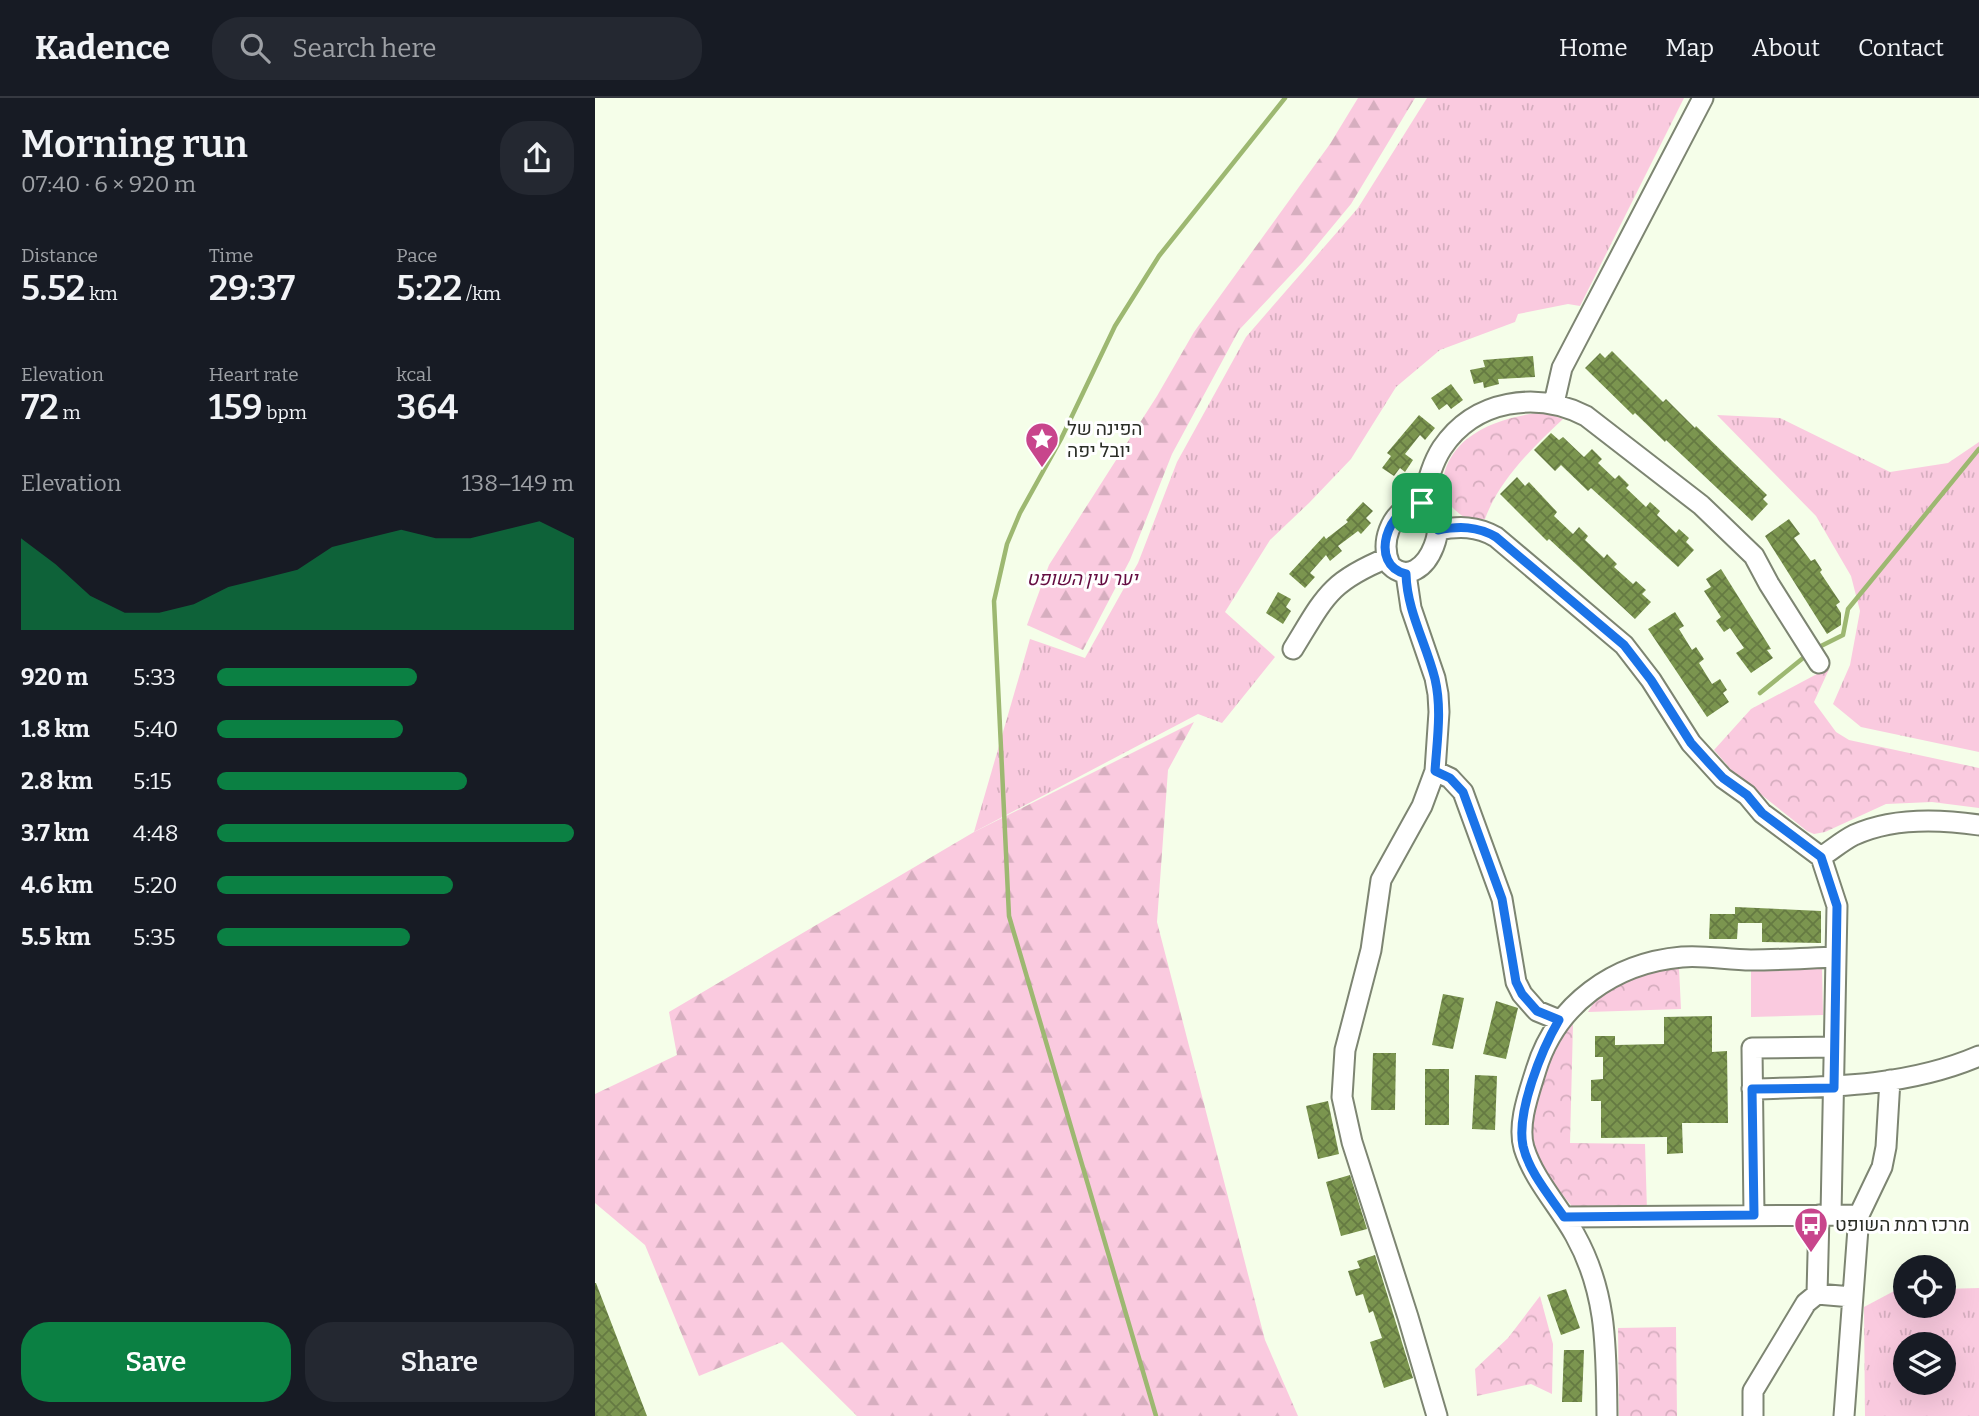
<!DOCTYPE html>
<meta charset="utf-8">
<style>
:root{--surface:#171b24;--page:#242831;--text:#f1f3f6;--muted:#9ea1a6;--line:#363941;--accent:#0b8043}
body{margin:0;font-family:Bitter,Heebo,serif;background:var(--page);color:var(--text);height:100vh;display:flex;flex-direction:column;font-size:26px;white-space:nowrap}
*{box-sizing:border-box;margin:0}
p{font-size:23px;color:var(--muted)}
.icon{flex:none;width:38px;height:38px;fill:none;stroke:currentColor;stroke-width:2;stroke-linecap:round;stroke-linejoin:round}
.map{position:relative;flex:1;overflow:hidden}
.side{display:flex;flex-direction:column;background:var(--surface);width:595px}
.side>*{flex:none}
.tools{position:absolute;left:1298px;top:1157px;display:grid;gap:14px}
.tools a{display:grid;place-items:center;width:63px;height:63px;border-radius:50%;background:var(--surface);box-shadow:0 7px 28px #0002;font-size:35px}
.pin{position:absolute;display:grid;place-items:center;width:60px;height:60px;color:#fff;margin:-30px;border-radius:14px;box-shadow:0 4px 10px #0006}
.round{display:grid;place-items:center;flex:none;width:74px;height:74px;border-radius:28px;background:var(--page)}
.headline{display:flex;align-items:center;justify-content:space-between;height:119px;padding:0 21px}
h1{font-size:38px;font-weight:600;line-height:52px}
.metrics{display:grid;grid-template-columns:repeat(3,1fr);gap:10px;height:119px;padding:7px 21px}
.metrics div{display:grid;align-content:center}
.metrics b{font-size:35px;font-weight:600}
.metrics small{font-size:19px;font-weight:400}
.metrics p{font-size:19px}
.chart{height:196px;padding:14px 21px}
.chart p{display:flex;justify-content:space-between}
.chart svg{width:100%;height:126px;margin-top:7px;fill:var(--accent);opacity:.7}
.action{display:flex;gap:14px;margin-top:auto;padding:14px 21px}
.action a{flex:1;height:80px;border-radius:28px;background:var(--accent);color:#fff;font-size:28px;font-weight:600;line-height:80px;text-align:center}
.action a+a{background:var(--page);color:var(--text)}
ul{padding:0 21px;list-style:none;font-size:23px}
li{display:grid;grid-template-columns:112px 84px 1fr;align-items:center;height:52px}
li i{height:18px;border-radius:9px;background:var(--accent)}
header{display:flex;align-items:center;gap:42px;box-sizing:border-box;height:98px;padding:0 35px;background:var(--surface);border-bottom:2px solid var(--line)}
header strong{font-size:33px}
nav{display:flex;gap:38px;margin-inline-start:auto;font-size:24px}
.search{width:490px;height:63px;background:var(--page);display:flex;align-items:center;gap:18px;box-sizing:border-box;padding:0 24px;border-radius:28px;color:var(--muted);font-size:26px}
main{display:flex;flex:1;min-height:0}
.map>svg:first-child{display:block}
</style>
<header>
<strong>Kadence</strong>
<div class="search"><svg class="icon" aria-label="search" viewBox="0 0 24 24"><circle cx="10" cy="10" r="6"/><path d="M15 15l6 6"/></svg>Search here</div>
<nav><a>Home</a><a>Map</a><a>About</a><a>Contact</a></nav>
</header>
<main>
<section class="side">
<div class="headline"><div><h1>Morning run</h1><p>07:40 · 6 × 920 m</p></div><a class="round"><svg class="icon" aria-label="share" viewBox="0 0 24 24"><path d="M12 15V3M7 8l5-5 5 5M5 13v7h14v-7"/></svg></a></div>
<div class="metrics">
<div><p>Distance</p><b>5.52<small> km</small></b></div>
<div><p>Time</p><b>29:37</b></div>
<div><p>Pace</p><b>5:22<small> /km</small></b></div>
</div>
<div class="metrics">
<div><p>Elevation</p><b>72<small> m</small></b></div>
<div><p>Heart rate</p><b>159<small> bpm</small></b></div>
<div><p>kcal</p><b>364</b></div>
</div>
<div class="chart"><p><span>Elevation</span>138–149 m</p>
<svg viewBox="0 0 160 44" preserveAspectRatio="none"><path d="M0 44V12L10 21L20 32L30 38L40 38L50 35L60 29L70 26L80 23L90 15L100 12L110 9L120 12L130 12L140 9L150 6L160 12V44z"/></svg>
</div>
<ul>
<li><b>920 m</b>5:33<i style="width:56%"></i></li>
<li><b>1.8 km</b>5:40<i style="width:52%"></i></li>
<li><b>2.8 km</b>5:15<i style="width:70%"></i></li>
<li><b>3.7 km</b>4:48<i style="width:100%"></i></li>
<li><b>4.6 km</b>5:20<i style="width:66%"></i></li>
<li><b>5.5 km</b>5:35<i style="width:54%"></i></li>
</ul>
<div class="action"><a>Save</a><a>Share</a></div>
</section>
<div class="map">
<svg width="1384" height="1318" viewBox="0 0 1384 1318">
<defs>
<pattern id="grass-tufts" width="24" height="20" patternUnits="userSpaceOnUse" patternTransform="scale(1.75)"><rect width="24" height="20" fill="#facadf"/><path d="M3 7l-1-3M5 7V3M7 7l1-3M15 17l-1-3M17 17v-4M19 17l1-3" fill="none" stroke="#d6aebf"/></pattern>
<pattern id="forest-firs" width="22" height="20" patternUnits="userSpaceOnUse" patternTransform="scale(1.75)"><rect width="22" height="20" fill="#facadf"/><path d="M5 1l3.5 6h-7zM16 11l3.5 6h-7z" fill="#d6aebf"/></pattern>
<pattern id="park-crowns" width="20" height="18" patternUnits="userSpaceOnUse" patternTransform="scale(1.75)"><rect width="20" height="18" fill="#facadf"/><path d="M2 6a3 3 0 1 1 6 0M12 15a3 3 0 1 1 6 0" fill="none" stroke="#d6aebf"/></pattern>
<pattern id="building-cross-hatch" width="8" height="8" patternUnits="userSpaceOnUse" patternTransform="scale(1.75)"><rect width="8" height="8" fill="#7b954f"/><path d="M0 0l8 8M0 8l8-8" fill="none" stroke="#657a42"/></pattern>
</defs>
<rect width="100%" height="100%" fill="#f5fee9"/>
<!-- grass -->
<path fill="url(#grass-tufts)" fill-rule="evenodd" d="M832 0H1089L985 208 973 206 923 216 920 224 845 252 801 289 756 361 714 405 675 442 630 514 680 559 627 625 603 616 379 734 435 541 490 560 543 465 582 364 651 239 763 110Z
M1122 317 1185 320 1295 374 1353 365 1384 344V654L1266 629 1238 606 1255 567 1265 513 1256 478 1221 418Z
M1384 1190V1318H1270L1269 1209 1301 1192H1311V1208H1349V1191ZM1349 1246V1284H1311V1246Z"/>
<!-- forest -->
<path fill="url(#forest-firs)" d="M763 0H820L756 106 708 164 644 232 577 356 535 462 488 552 432 527 454 467 562 298 599 234 735 46Z
M599 624 573 672 562 824 670 1242 703 1318H262L187 1244 104 1278 50 1147 0 1105V996L82 957 74 914 379 734Z"/>
<!-- park -->
<path fill="url(#park-crowns)" d="M949 314 968 321C938 349 904 382 890 421 885 421 879 422 874 421 867 419 861 413 856 408 839 387 852 357 872 341 893 324 923 317 949 314Z
M1235 569 1219 604 1241 634 1254 642 1384 670V710L1337 704 1291 706 1230 734 1219 736 1212 733 1139 675 1119 652 1156 611Z
M1084 870 1086 911 993 914C1010 883 1051 874 1084 870Z
M978 926 975 1045 1050 1046 1052 1113 979 1111C967 1095 949 1077 941 1058 929 1030 946 973 961 947 966 940 972 933 978 926Z
M945 1198 958 1246 957 1296 936 1286 882 1298 880 1271 913 1240Z
M1081 1229 1082 1318H1024L1023 1230Z"/>
<!-- pitch -->
<path fill="#facadf" d="M1227 870 1228 917 1156 919V871Z"/>
<g fill="none" stroke-linecap="round" stroke-linejoin="round">
<!-- stream -->
<path stroke="#9db871" stroke-width="4.5" d="M1220 551 1248 537 1253 511 1384 351
M1165 595 1213 556
M561 1318 414 818 399 503 412 446 425 415 466 341 520 228 564 158 690 0"/>
</g>
<!-- building -->
<path fill="url(#building-cross-hatch)" d="M1017 253 1068 304 1071 301 1100 330 1101 328 1172 397 1168 401 1173 406 1157 423 1071 342 1070 344 1040 315 1038 317 990 270 1005 255 1010 260Z
M938 258 940 279 903 281 904 286 889 290 888 284 879 286 875 272 890 269 888 262Z
M856 286 868 302 856 311 852 306 844 312 836 300Z
M824 317 840 330 830 342 825 337 810 356 818 362 810 374 805 370 799 378 787 370 796 358 792 355Z
M956 335 964 342 968 339 989 359 997 351 1007 361 1003 365 1020 381 1024 377 1034 387 1031 390 1051 409 1055 404 1065 413 1062 417 1081 435 1084 431 1094 440 1091 444 1099 452 1083 469 996 390 993 393 966 367 960 373 939 352Z
M922 379 930 388 934 384 962 414 959 418 978 436 984 429 993 438 990 442 1009 460 1012 456 1022 466 1019 469 1038 486 1041 483 1051 492 1047 496 1056 504 1040 521 954 441 952 443 905 396Z
M768 404 778 413 771 420 776 425 766 436 763 433 743 448 747 453 735 463 731 457 715 475 720 479 710 490 694 476 729 438 731 441 753 424 751 422Z
M1194 421 1205 436 1199 440 1216 463 1220 461 1227 472 1225 474 1245 504 1241 507 1246 515V527L1232 536 1170 438Z
M1126 471 1176 551 1172 552 1178 560 1156 575 1141 555 1149 550 1135 530 1129 534 1121 523 1126 519 1109 493 1116 489 1111 481Z
M683 494 696 501 691 509 696 513 688 526 671 515Z
M1080 514 1089 528 1084 531 1097 552 1101 549 1109 561 1104 565 1117 586 1125 581 1132 592 1128 595 1134 604 1112 619 1053 531Z
M1140 809 1226 813V845L1167 844V825H1143L1142 841H1114L1115 816H1140Z
M848 896 869 900 858 951 837 947Z
M901 903 923 910 911 961 888 956Z
M1117 918V954L1132 953 1133 1025H1087L1088 1055 1072 1056V1039L1006 1040V1003H996V982L1008 981V959H1000V938H1020V947L1069 946V919Z
M778 955H801L800 1012H776Z
M830 971H854V1027H830Z
M880 977 902 978 900 1032 877 1031Z
M733 1003 744 1056 723 1061 711 1008Z
M755 1077 772 1131 746 1138 731 1084Z
M780 1157 818 1280 789 1290 775 1244 787 1240 778 1213 774 1215 768 1196 761 1198 753 1173 765 1170 762 1163Z
M0 1185H1L52 1318H0Z
M971 1191 985 1230 966 1237 952 1197Z
M969 1252H989L987 1304H967Z"/>
<g fill="none" stroke-linecap="round" stroke-linejoin="round">
<!-- minor casing -->
<g stroke="#7d8572" stroke-width="23">
<path id="minor" d="M959 305 967 270 1108 0
M818 406C869 403 830 502 795 467 785 444 795 417 818 406Z
M827 406C832 387 836 367 847 350 880 301 942 293 991 318L1106 407 1159 458 1174 486 1224 565
M843 432C864 428 882 428 901 439L1029 547 1056 582 1096 645 1128 680 1152 697 1167 715 1226 759 1242 808 1236 1117
M811 476 816 510 840 580 843 596 844 614 840 673 827 708 786 782 776 852 750 952 747 999 757 1044 813 1219 842 1318
M698 551C730 499 734 484 792 460
M840 673 855 680 868 694 907 801 921 884 927 896 942 913 964 922
M1226 759C1237 752 1247 743 1259 737 1296 720 1344 721 1384 727
M1157 991C1234 989 1312 989 1384 958
M1159 1117 1157 950 1239 949
M969 1119 1264 1117
M1222 1196 1224 1117
M1012 1318C1011 1253 1013 1196 980 1137 964 1108 939 1082 929 1050 922 1026 934 995 941 972 961 906 1019 865 1087 859 1110 857 1133 862 1156 862 1184 862 1213 860 1241 859
M1158 1318V1293L1211 1205 1222 1196 1257 1199
M1249 1318 1264 1117 1287 1069 1291 1049 1295 982"/>
</g>
<!-- minor -->
<use href="#minor" stroke="#fff" stroke-width="19"/>
</g>
<g fill="none" stroke-linecap="round" stroke-linejoin="round">
<!-- route casing -->
<g stroke="#fff" stroke-width="14">
<path id="route" d="M827 405C838 412 844 418 843 432 864 428 882 428 901 439L1029 547 1056 582 1096 645 1115 666 1128 680 1152 697 1167 715 1226 759 1242 808 1239 990 1157 991 1159 1117 969 1119C954 1097 934 1074 928 1048 921 1014 947 951 964 922L942 913 927 896 921 884 907 801 868 694 855 680 840 673C842 643 847 611 840 581 831 545 812 513 811 476 773 467 792 408 827 405Z"/>
</g>
<!-- route -->
<use href="#route" stroke="#1a73e8" stroke-width="9"/>
</g>
<!-- icons -->
<defs>
<g id="sight-pin" transform="scale(1.75)"><path d="M0 17L-7.5 6A9.5 9.5 0 1 1 7.5 6Z" fill="#c8458c" stroke="#fff"/><path d="M0-6L1.8-2.2L6-1.7L2.9 1.2L3.7 5.4L0 3.3L-3.7 5.4L-2.9 1.2L-6-1.7L-1.8-2.2Z" fill="#fff"/></g>
<g id="bus-pin" transform="scale(1.75)"><path d="M0 17L-7.5 6A9.5 9.5 0 1 1 7.5 6Z" fill="#c8458c" stroke="#fff"/><path d="M-5-6H5V4H4V6H2V4H-2V6H-4V4H-5ZM-3.5-4V0h7V-4ZM-3.5 1.2v1.5H-2V1.2ZM2 1.2v1.5H3.5V1.2Z" fill="#fff"/></g>
</defs>
<g fill-rule="evenodd">
<use href="#sight-pin" x="447" y="341"/>
<use href="#bus-pin" x="1216" y="1126"/>
</g>
<g text-anchor="middle" stroke-width="6" stroke-linejoin="round" paint-order="stroke">
<!-- poi labels -->
<g font-size="19" fill="#2b2e27" stroke="#fff" text-anchor="start">
<text x="472" y="337">הפינה של<tspan x="472" dy="22">יובל יפה</tspan></text>
<text x="1240" y="1133">מרכז רמת השופט</text>
</g>
<!-- park labels -->
<g font-size="19" font-style="italic" fill="#640c41" stroke="#fff">
<text x="487" y="487">יער עין השופט</text>
</g>
</g>
</svg>
<div class="tools">
<a><svg class="icon" aria-label="locate" viewBox="0 0 24 24"><circle cx="12" cy="12" r="6"/><path d="M12 2v4M12 18v4M2 12h4M18 12h4"/></svg></a>
<a><svg class="icon" aria-label="layers" viewBox="0 0 24 24"><path d="M12 4l9 5-9 5-9-5zM3 14l9 5 9-5"/></svg></a>
</div>
<div class="pin" style="left:827px;top:405px;background:#1e9e55"><svg class="icon" aria-label="arrive" viewBox="0 0 24 24"><path d="M6 21V4h12l-3 4 3 4H6"/></svg></div>
</div>
</main>
